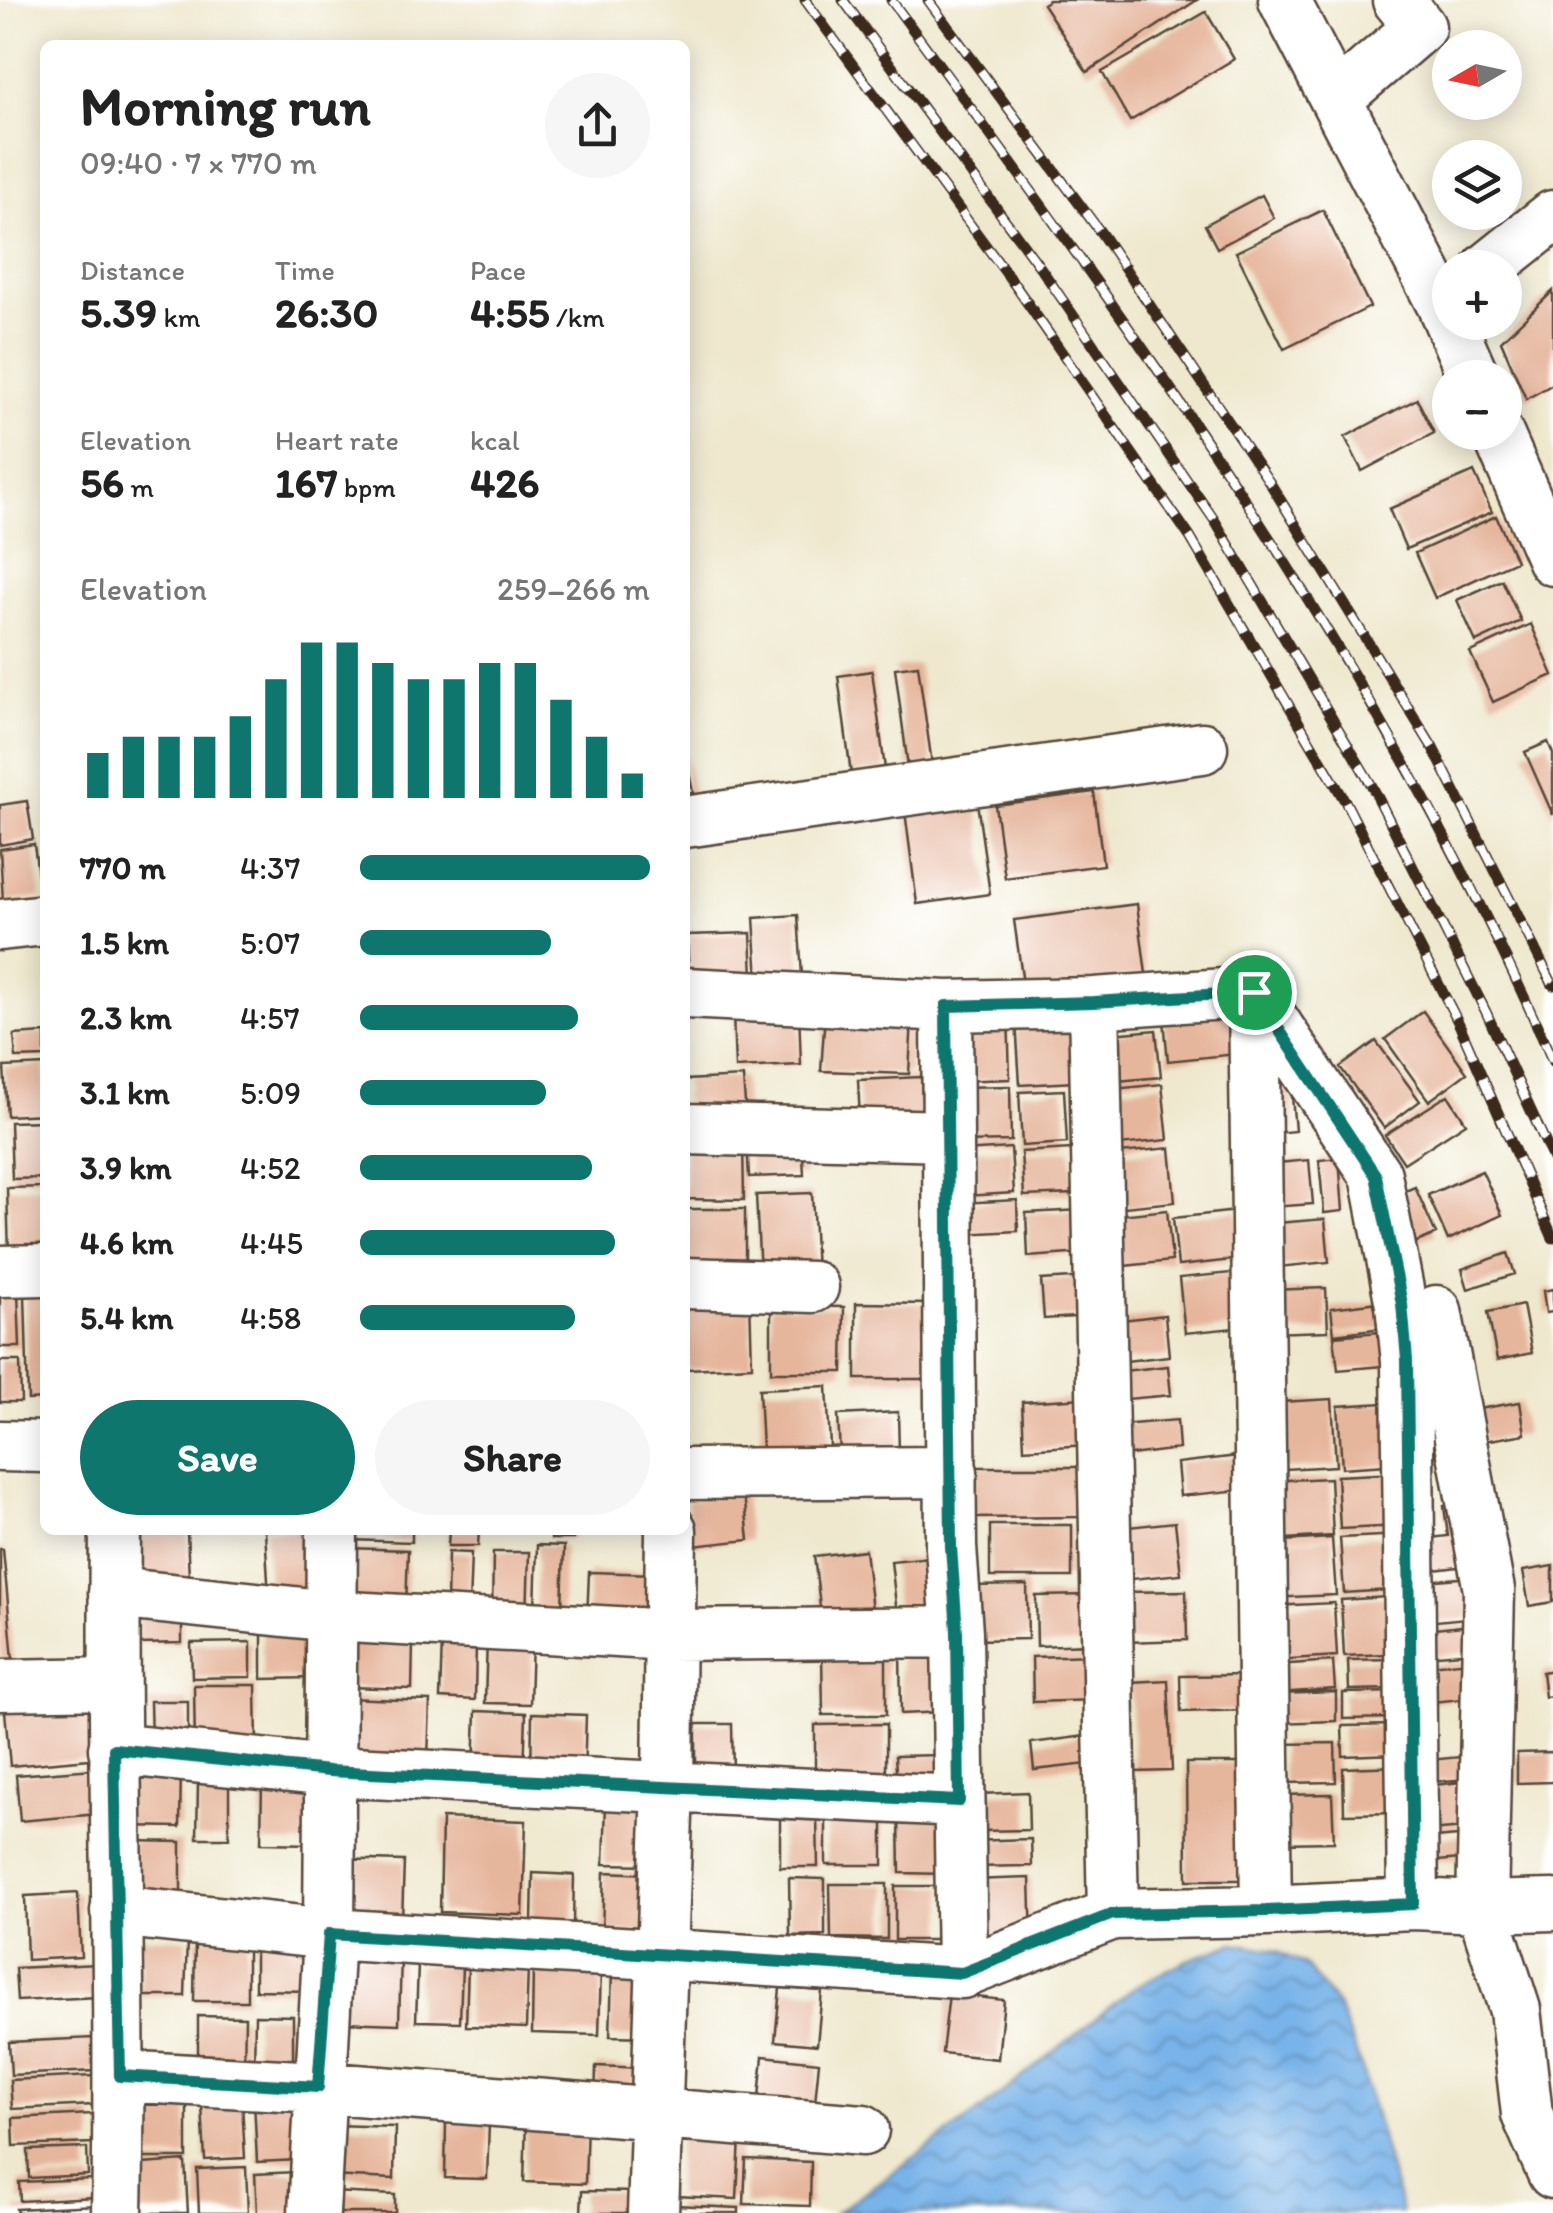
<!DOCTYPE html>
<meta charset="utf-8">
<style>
:root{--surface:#fff;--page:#f6f6f6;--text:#222;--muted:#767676;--accent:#0f766e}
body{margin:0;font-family:Itim,sans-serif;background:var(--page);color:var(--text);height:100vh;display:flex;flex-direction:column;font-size:38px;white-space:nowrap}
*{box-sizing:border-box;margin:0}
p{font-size:32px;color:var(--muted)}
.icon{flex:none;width:55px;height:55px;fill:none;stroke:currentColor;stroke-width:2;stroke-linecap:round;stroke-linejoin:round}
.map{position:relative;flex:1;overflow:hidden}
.sheet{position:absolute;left:40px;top:40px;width:650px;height:1495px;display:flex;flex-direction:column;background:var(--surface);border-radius:15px;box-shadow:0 5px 25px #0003}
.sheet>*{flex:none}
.needle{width:65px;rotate:261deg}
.fabs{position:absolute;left:1432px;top:30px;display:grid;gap:20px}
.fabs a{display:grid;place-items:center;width:90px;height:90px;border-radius:50%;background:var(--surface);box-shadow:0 5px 25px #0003;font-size:50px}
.pin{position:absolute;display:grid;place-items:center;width:85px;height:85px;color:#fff;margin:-42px;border:5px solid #fff;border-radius:50%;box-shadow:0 2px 10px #0007}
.round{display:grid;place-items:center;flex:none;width:105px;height:105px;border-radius:52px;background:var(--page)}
.summary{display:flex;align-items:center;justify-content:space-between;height:170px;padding:0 40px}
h1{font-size:55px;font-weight:700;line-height:75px}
.figures{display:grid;grid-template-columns:repeat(3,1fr);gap:15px;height:170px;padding:10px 40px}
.figures div{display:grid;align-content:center}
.figures b{font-size:42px;font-weight:700}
.figures small{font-size:28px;font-weight:400}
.figures p{font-size:28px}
.chart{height:280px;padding:20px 40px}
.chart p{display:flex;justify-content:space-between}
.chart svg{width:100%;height:180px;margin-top:10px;stroke:var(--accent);stroke-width:6}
.button{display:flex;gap:20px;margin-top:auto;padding:20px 40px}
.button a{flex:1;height:115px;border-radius:60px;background:var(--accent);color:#fff;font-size:40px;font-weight:700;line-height:115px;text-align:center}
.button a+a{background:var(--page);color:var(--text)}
ul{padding:0 40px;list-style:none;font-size:32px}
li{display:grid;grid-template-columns:160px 120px 1fr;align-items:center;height:75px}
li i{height:25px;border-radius:12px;background:var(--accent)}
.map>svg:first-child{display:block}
</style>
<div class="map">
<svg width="1553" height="2213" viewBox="0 0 1553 2213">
<defs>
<pattern id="water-waves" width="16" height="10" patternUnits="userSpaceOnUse" patternTransform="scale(2.5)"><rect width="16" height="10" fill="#78b3e9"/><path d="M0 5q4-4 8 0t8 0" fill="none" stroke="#6492bc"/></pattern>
</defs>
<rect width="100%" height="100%" fill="#fff"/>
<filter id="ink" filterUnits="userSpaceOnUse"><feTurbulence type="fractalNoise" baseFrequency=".01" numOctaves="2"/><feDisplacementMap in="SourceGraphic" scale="20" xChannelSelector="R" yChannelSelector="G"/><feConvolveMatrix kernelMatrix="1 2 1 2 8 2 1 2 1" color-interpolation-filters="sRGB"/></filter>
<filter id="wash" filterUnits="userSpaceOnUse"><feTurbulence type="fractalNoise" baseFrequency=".0048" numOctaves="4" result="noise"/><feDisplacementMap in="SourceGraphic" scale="40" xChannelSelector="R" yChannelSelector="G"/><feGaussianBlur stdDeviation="2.25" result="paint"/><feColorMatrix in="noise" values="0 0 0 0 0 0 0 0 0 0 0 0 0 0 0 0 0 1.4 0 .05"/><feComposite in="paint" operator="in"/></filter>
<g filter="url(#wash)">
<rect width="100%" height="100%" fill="#efe8ce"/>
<!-- water -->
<path fill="url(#water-waves)" stroke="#5a6e84" stroke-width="2.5" d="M1234 1943 1274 1950 1305 1965 1338 2007 1361 2066 1402 2213H835L975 2115 1136 1986 1185 1961Z"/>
<g id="blocks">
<!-- building -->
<path fill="#e6b69c" d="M1049 0H1197L1087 72 1043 4Z
M1206 12 1234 59 1130 121 1102 72Z
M1262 195 1274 218 1217 248 1205 225Z
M1323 210 1370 307 1284 349 1236 252Z
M1553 291V384L1526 399 1501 341Z
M1417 399 1434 433 1362 471 1345 437Z
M1474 472 1492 512 1406 549 1389 509Z
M1496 516 1516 561 1435 598 1415 553Z
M1502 580 1521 621 1476 642 1457 600Z
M1531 624 1553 675 1493 702 1470 652Z
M918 665 932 764 908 767 895 668Z
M872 671 885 769 851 774 838 676Z
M1548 742 1553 754V815L1525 752Z
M685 751 693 793 685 794Z
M1094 792 1103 865 1005 878 995 805Z
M27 801 33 839 0 845V805Z
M977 802 990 894 917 904 905 811Z
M34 844 41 897 3 902 0 849Z
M1137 904 1146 974 1024 991 1014 920Z
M798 915 802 976 758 979 754 918Z
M751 933 753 976 689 979 687 935Z
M799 1010 801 1065 735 1068 733 1013Z
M1423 1011 1467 1073 1429 1101 1385 1039Z
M1233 1012 1237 1054 1168 1061 1164 1020Z
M825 1013 912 1017 909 1074 821 1071Z
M1008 1013 1010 1079 956 1081 954 1014Z
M1071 1017 1075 1082 1020 1085 1016 1021Z
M1156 1030 1161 1077 1106 1082 1101 1035Z
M45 1033V1057L16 1058 14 1035Z
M1376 1041 1420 1101 1384 1128 1340 1067Z
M1289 1062 1295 1131 1276 1133 1269 1064Z
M45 1065V1114L7 1116 4 1067Z
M743 1077 746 1116 685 1119V1080Z
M921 1077 923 1117 860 1120 858 1080Z
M1162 1084 1168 1140 1110 1146 1104 1090Z
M1010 1086 1011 1141 959 1142 958 1087Z
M1064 1090 1067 1143 1022 1146 1019 1092Z
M1448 1095 1466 1123 1404 1163 1385 1135Z
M45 1121V1178L12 1179 10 1122Z
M802 1139 804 1175 749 1177 747 1141Z
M685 1140 743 1141 744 1200 685 1199Z
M1011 1148 1014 1193 964 1196 961 1151Z
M1170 1148 1175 1202 1115 1208 1109 1154Z
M1071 1149 1074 1194 1024 1196 1021 1152Z
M1339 1158 1343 1211 1324 1213 1319 1160Z
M1309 1160 1313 1204 1271 1207 1267 1164Z
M1482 1171 1502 1215 1448 1240 1428 1195Z
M45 1187V1254L9 1255 7 1188Z
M1415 1187 1436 1234 1405 1247 1384 1200Z
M812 1193 816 1272 760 1275 756 1195Z
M1017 1200 1018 1231 962 1234 960 1203Z
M685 1209H745V1264H685Z
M1082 1210 1084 1253 1028 1257 1026 1213Z
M1167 1210 1172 1261 1114 1267 1110 1216Z
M1237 1211 1242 1259 1178 1266 1173 1218Z
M1325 1219 1329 1262 1268 1268 1265 1224Z
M1508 1253 1515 1274 1468 1289 1462 1269Z
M1241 1272 1246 1327 1185 1333 1179 1278Z
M1087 1277 1090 1316 1044 1319 1041 1280Z
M1326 1288 1328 1331 1269 1333 1268 1290Z
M1553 1289V1312L1546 1313 1543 1291Z
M18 1292 20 1347H0V1293Z
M25 1295H45V1399L28 1400Z
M750 1297 752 1366 687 1369 685 1300Z
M1387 1301 1391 1327 1334 1334 1331 1308Z
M856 1303 932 1304 931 1379H856Z
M1523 1305 1532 1353 1497 1360 1488 1312Z
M771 1306 844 1307 843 1372H771Z
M1165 1315 1169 1356 1117 1362 1113 1321Z
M1391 1331 1394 1365 1338 1370 1334 1336Z
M0 1361H20L21 1402H0Z
M1168 1366 1171 1395 1116 1400 1114 1372Z
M827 1386 830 1447 762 1450 759 1389Z
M1084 1398 1087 1445 1024 1449 1022 1402Z
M1332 1399 1336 1466 1267 1470 1263 1403Z
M1399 1402 1402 1464 1342 1468 1338 1406Z
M1520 1402 1525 1434 1484 1441 1478 1409Z
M898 1412 899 1452 840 1455 838 1415Z
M1177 1420 1179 1449 1114 1457 1110 1426Z
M1238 1456 1242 1490 1180 1496 1177 1463Z
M967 1467H1079L1080 1517 967 1518Z
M1398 1473 1400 1526 1340 1529 1337 1476Z
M1330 1478 1333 1536 1270 1540 1267 1481Z
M744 1494 749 1540 693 1546 687 1500Z
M1468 1503 1475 1565 1417 1572 1414 1540 1448 1536 1444 1506Z
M1175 1522 1181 1574 1123 1580 1118 1528Z
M990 1525H1072V1577H990Z
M136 1530H187L189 1579 139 1582Z
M265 1530H312L315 1595 269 1598Z
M349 1530H412V1542L349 1540Z
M449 1530H479L478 1546H448Z
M551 1530H573V1539H551Z
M1401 1535 1404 1589 1344 1593 1340 1538Z
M1332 1538 1336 1595 1268 1598 1265 1542Z
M537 1545 564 1546 562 1611 535 1610Z
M347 1548 408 1550 406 1608 345 1606Z
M0 1549H3L14 1670 0 1671Z
M865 1550 872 1610 821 1615 814 1556Z
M448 1552 471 1553 469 1609H447Z
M493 1552H529L527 1619 492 1617Z
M940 1556 946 1609 897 1614 891 1561Z
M1553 1566V1602L1529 1606 1523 1571Z
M589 1572 656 1574 654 1623 587 1620Z
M1483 1576 1487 1616 1417 1623 1413 1582Z
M1027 1585 1028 1639 972 1640 970 1586Z
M1186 1591 1187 1640 1126 1642 1124 1592Z
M1090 1595 1091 1644 1037 1646 1036 1596Z
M1402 1596 1406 1653 1344 1656 1341 1600Z
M1334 1603 1337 1656 1275 1660 1272 1606Z
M182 1611V1643L138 1644V1613Z
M262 1622H314L315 1678 262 1679Z
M1481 1624 1484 1651 1427 1656 1425 1630Z
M487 1638 532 1640 530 1704 485 1703Z
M348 1641 413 1643 412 1689 347 1687Z
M442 1641 476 1642 475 1700 440 1698Z
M251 1642V1677L192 1678 191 1643Z
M940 1650 943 1712 901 1714 900 1651Z
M822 1652H886V1715H823Z
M1093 1655 1095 1700 1033 1702 1032 1657Z
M1392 1659 1394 1689 1349 1690 1348 1660Z
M1480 1660 1483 1697 1422 1703 1418 1666Z
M1333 1661 1335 1689 1278 1693 1276 1665Z
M1553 1670V1696L1545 1697 1542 1672Z
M1247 1675 1248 1710 1181 1712 1180 1676Z
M1168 1680 1172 1771 1134 1772 1130 1682Z
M194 1685H256L257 1748 195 1750Z
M1336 1692V1721L1275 1723V1694Z
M1397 1692 1398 1718 1343 1719V1693Z
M344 1698 430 1701 428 1759 342 1756Z
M150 1701H188V1742H151Z
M96 1703 101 1758 10 1766 5 1711Z
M476 1711 526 1713 524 1774 474 1772Z
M532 1713 586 1715 584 1778 531 1776Z
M696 1724H732L733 1773H696Z
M886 1724V1784H815V1725Z
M1397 1725 1398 1754 1343 1756 1342 1726Z
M1094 1735 1097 1763 1034 1770 1031 1743Z
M1335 1743 1336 1782 1283 1783 1281 1744Z
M1553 1752V1782L1517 1783V1753Z
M941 1755 943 1784 897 1786 895 1756Z
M1480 1755 1482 1778 1431 1782 1429 1760Z
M1186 1763H1251L1252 1880H1187Z
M1401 1766 1402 1813 1344 1814 1343 1768Z
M125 1767 181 1768 180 1827 124 1826Z
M94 1769 98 1814 20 1821 16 1775Z
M262 1778 314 1779 313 1844 261 1843Z
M1471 1781 1476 1827 1429 1831 1425 1786Z
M198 1782H229V1838H197Z
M1028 1792 1029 1830 979 1831 978 1794Z
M1332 1794 1334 1842 1280 1843 1279 1795Z
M606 1802 650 1804 649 1865 604 1864Z
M826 1805H883V1865H826Z
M780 1815H817L818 1867H780Z
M899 1816H947V1874L900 1873Z
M442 1818 526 1821 523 1915 440 1912Z
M1479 1834 1482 1857 1427 1862 1425 1839Z
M1031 1839 1032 1866 969 1867V1841Z
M132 1841 181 1842V1896H131Z
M333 1859 404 1861 402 1921 332 1918Z
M604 1872 650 1874 648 1932 602 1931Z
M533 1873 574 1875 573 1923 532 1922Z
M789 1878 825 1879V1935L790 1936Z
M1030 1878 1032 1942 972 1944 970 1880Z
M830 1884H887V1939L831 1938Z
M895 1886H944V1940H895Z
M78 1893 81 1957 27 1960 25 1896Z
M255 1935 311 1936V1991L255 1990Z
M140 1937 187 1939 185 1996H140Z
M195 1938 247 1939V2001H194Z
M344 1955 401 1956 399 2024 342 2022Z
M97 1964 98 1997 17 2001 15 1968Z
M418 1965 462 1966 460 2022 416 2021Z
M468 1965 528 1967 526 2028 466 2026Z
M533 1966 601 1968 599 2035 532 2033Z
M612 1971 651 1973 649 2037 610 2036Z
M780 1988 822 1991 817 2045 775 2041Z
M949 1994 1004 2000 998 2059 942 2053Z
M255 2015 293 2016V2071H254Z
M198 2016 245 2017 244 2069 198 2068Z
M93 2038 95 2071 11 2075 9 2042Z
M763 2056 819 2062 814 2113 758 2108Z
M596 2066 647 2068 646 2105 595 2104Z
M93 2076 94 2105 12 2109 10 2080Z
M131 2096H187V2158H131Z
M295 2098 298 2160 257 2162 254 2100Z
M242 2103 245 2158 205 2160 202 2105Z
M92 2114 93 2143 14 2146 13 2118Z
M526 2120 587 2122 585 2184 524 2182Z
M446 2122 489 2123 487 2179 445 2178Z
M332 2125 395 2127 394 2179 330 2176Z
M678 2134 740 2137 737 2199 676 2196Z
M87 2148 88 2175 29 2178 28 2150Z
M746 2159 811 2162 810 2206 744 2204Z
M185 2161 188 2213H130L128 2165Z
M246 2167 248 2213H199L197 2169Z
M296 2172 297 2213H257L255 2174Z
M94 2179 95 2197 20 2201 19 2182Z
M582 2191 638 2192V2213H581Z
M332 2192 395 2195V2213H331Z
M97 2205 98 2213H17L16 2209Z
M675 2205 739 2208V2213H675Z"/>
</g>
</g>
<g filter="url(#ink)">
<use href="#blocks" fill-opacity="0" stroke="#564638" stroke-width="2.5"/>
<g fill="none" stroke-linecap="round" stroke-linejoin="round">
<!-- minor casing -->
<g stroke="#564638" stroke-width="55">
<path id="minor" d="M1284 0 1442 304 1474 378
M1336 99 1420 27 1398 0
M1488 268 1553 216
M1497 432 1553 560
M685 822 1202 748
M0 925 45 920
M1254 992 1376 1175 1401 1305 1407 1361 1413 1904
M1254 992 1266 1911
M685 993 947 1006 1094 1003 1254 992
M1094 1003 1113 1914
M947 1006 951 1547 957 1632 962 1973
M685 1129 947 1136
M0 1271 45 1270
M685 1283 813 1287
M1436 1311 1489 1590 1482 1907 1515 2010 1527 2114 1553 2173
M0 1446 45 1447
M685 1474 952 1472
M115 1530C112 1758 122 1985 117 2213
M114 1593 331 1616 670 1635 957 1632
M0 1685 114 1683
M114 1749 329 1771 959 1801
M116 1911 329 1934 962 1973 1113 1914 1266 1911 1413 1904 1482 1907 1553 1905
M120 2076 318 2087 863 2130
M314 2213 329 1934 332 1530
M653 2213 668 1787 671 1530"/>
</g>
<!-- minor -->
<use href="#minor" stroke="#fff" stroke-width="50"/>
<!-- rail casing -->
<g stroke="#3b2a1e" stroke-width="11">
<path id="rail" d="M805 0 1017 288 1190 537 1345 801 1459 1024 1553 1238
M843 0 1042 270 1215 521 1372 786 1486 1012 1553 1159
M891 0C1140 336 1387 677 1553 1062
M928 0 1101 233 1270 483 1433 748 1553 985"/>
</g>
<!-- rail -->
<use href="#rail" stroke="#fff" stroke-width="8" stroke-dasharray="22" stroke-linecap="butt"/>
</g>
</g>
<g fill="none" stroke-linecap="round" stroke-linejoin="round" filter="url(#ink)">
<!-- route casing -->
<g stroke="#fff" stroke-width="20">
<path id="route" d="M1254 992 1376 1176 1402 1304 1407 1360 1413 1904 1266 1911 1113 1914 962 1973 329 1934 318 2087 120 2076 114 1749 329 1771 959 1801 957 1632 951 1547 946 1006 1094 1002Z"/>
</g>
<!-- route -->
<use href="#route" stroke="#0f766e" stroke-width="12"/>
</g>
</svg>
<div class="fabs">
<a><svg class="needle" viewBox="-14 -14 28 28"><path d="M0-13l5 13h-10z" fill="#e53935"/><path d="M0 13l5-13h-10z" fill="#767676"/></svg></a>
<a><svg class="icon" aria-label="layers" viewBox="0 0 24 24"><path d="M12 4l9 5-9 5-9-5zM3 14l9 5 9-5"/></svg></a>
<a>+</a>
<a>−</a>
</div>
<div class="pin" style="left:1254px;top:992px;background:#1e9e55"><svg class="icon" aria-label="arrive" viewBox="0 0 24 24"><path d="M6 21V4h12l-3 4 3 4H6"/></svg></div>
<section class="sheet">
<div class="summary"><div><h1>Morning run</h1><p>09:40 · 7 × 770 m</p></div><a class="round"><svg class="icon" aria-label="share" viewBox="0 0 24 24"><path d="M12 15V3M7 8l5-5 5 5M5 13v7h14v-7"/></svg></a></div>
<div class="figures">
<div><p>Distance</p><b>5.39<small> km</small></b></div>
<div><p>Time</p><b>26:30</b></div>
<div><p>Pace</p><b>4:55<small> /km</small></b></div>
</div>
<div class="figures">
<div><p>Elevation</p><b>56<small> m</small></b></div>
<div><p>Heart rate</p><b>167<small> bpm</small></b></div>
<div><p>kcal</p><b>426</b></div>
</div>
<div class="chart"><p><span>Elevation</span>259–266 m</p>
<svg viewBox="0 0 160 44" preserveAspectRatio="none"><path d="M5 44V33M15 44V29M25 44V29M35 44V29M45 44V24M55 44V15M65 44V6M75 44V6M85 44V11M95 44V15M105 44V15M115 44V11M125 44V11M135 44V20M145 44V29M155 44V38"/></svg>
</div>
<ul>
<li><b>770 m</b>4:37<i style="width:100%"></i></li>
<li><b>1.5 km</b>5:07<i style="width:66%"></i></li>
<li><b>2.3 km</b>4:57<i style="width:75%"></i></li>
<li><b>3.1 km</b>5:09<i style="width:64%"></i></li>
<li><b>3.9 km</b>4:52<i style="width:80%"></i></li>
<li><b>4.6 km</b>4:45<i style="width:88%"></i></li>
<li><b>5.4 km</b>4:58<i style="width:74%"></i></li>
</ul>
<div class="button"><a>Save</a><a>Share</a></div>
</section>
</div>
